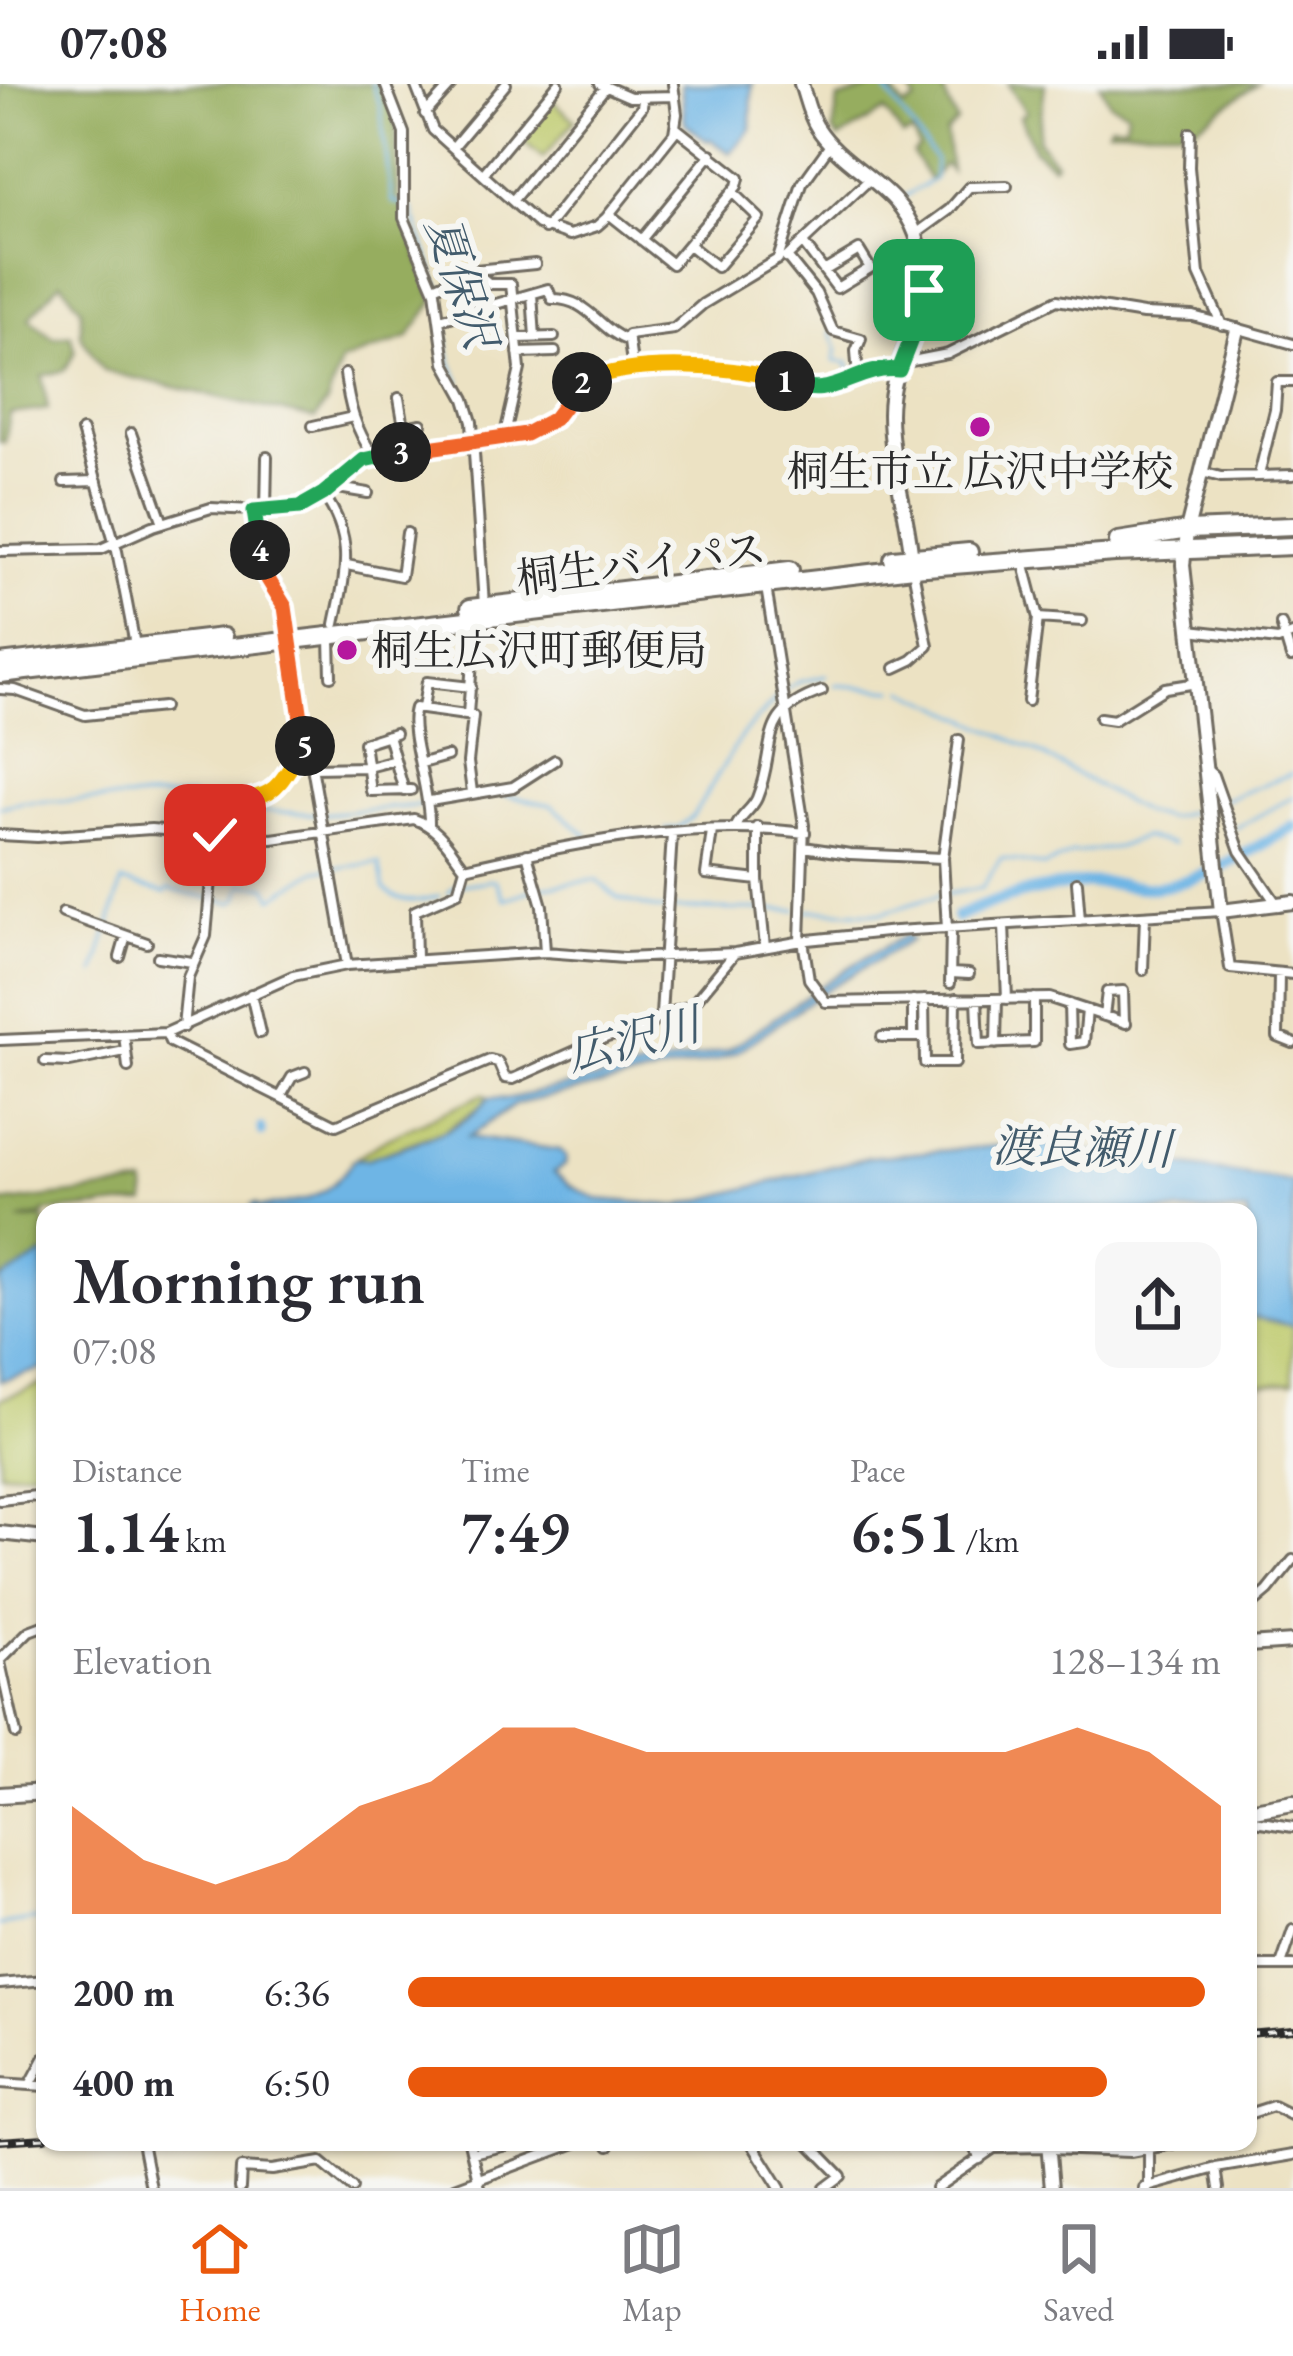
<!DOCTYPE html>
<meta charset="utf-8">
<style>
:root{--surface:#fff;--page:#f7f7f7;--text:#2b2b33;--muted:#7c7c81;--line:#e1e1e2;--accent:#ea580c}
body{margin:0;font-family:"EB Garamond","Noto Serif JP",serif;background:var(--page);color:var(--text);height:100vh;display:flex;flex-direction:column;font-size:45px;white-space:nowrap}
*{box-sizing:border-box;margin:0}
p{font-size:39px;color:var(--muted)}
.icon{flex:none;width:66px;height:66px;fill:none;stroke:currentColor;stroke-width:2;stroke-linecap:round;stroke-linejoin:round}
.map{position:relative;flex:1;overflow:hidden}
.panel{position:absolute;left:36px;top:1119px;width:1221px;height:948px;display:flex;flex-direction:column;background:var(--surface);border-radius:24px;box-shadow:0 3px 9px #0004}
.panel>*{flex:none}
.pin{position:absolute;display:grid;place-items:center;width:102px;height:102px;color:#fff;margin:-51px;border-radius:24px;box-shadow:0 6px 18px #0006}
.km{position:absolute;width:60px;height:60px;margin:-30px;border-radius:50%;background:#222;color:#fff;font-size:33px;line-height:60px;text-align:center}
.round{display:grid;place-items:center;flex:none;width:126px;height:126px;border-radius:24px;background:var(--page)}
.overview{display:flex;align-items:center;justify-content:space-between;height:204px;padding:0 36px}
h1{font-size:66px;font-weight:600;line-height:90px}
.metrics{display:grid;grid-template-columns:repeat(3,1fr);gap:18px;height:204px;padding:12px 36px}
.metrics div{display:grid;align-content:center}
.metrics b{font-size:60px;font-weight:600}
.metrics small{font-size:33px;font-weight:400}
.metrics p{font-size:33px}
.chart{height:336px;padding:24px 36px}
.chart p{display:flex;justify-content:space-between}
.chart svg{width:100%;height:216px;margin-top:12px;fill:var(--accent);opacity:.7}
ul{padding:0 36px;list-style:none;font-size:39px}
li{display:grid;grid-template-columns:192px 144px 1fr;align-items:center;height:90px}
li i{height:30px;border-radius:15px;background:var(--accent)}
.status{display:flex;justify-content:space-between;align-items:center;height:84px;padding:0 60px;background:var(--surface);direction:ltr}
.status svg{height:33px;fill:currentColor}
.menu{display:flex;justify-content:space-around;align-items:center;height:168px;border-top:3px solid var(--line);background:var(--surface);font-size:33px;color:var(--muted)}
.menu a{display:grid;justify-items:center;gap:6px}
.menu .active{color:var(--accent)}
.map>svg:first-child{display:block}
</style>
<div class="status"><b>07:08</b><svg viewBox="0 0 49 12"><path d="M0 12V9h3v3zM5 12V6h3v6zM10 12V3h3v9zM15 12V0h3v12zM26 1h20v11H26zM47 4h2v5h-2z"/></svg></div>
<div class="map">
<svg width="1293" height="2104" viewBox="0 0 1293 2104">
<rect width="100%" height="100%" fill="#f6f6f2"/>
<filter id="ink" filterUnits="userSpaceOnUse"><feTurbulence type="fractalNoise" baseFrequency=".00833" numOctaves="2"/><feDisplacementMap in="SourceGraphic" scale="24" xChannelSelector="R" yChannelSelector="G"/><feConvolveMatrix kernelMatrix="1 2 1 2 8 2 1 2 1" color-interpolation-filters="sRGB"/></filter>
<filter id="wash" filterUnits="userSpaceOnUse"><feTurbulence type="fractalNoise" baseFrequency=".004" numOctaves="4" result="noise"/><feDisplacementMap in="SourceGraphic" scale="48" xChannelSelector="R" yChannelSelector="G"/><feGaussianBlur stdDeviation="2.7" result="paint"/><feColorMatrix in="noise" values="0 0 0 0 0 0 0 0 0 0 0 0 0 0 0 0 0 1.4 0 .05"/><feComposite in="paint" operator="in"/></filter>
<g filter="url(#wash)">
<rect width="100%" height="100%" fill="#ece2c3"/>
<!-- green -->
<path fill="#bdc96b" stroke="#747a4b" stroke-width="3" d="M550 15 575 36 543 74 518 53Z
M483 1010 488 1014 484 1020 444 1047 367 1075H354L387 1054Z
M1248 1232 1293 1242V1298L1248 1301Z
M45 1299V1385L0 1389V1315Z"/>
<!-- forest -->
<path fill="#96ad5f" stroke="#606c45" stroke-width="3" d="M0 0H385L396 35 398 113 434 217 408 254 341 278 327 318 315 335 103 287 81 252V224L61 198 29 234 53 254 71 251 75 268 65 286 42 292 48 325 10 330 5 358H0Z
M871 0H886L904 23 916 17 907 0H940L957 38 946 49 951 87 944 80 930 97 913 70 919 64 913 49 903 52 885 27 839 55 833 47 838 16 871 5Z
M1008 0H1045L1038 56 1055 78 1052 81 1034 66 1020 32 1026 28Z
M1100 0H1257L1192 45H1108L1110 40 1125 41 1127 27 1110 19Z
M145 1101 146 1119 45 1128V1131L18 1136 45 1135V1170L0 1196V1119Z"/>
<!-- water -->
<path fill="#6eb5e5" stroke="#4c7088" stroke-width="3" d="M681 0H752L751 45 730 69 710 55 707 57 685 39Z
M906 851 911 856 827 905 737 968 718 976 516 1020 468 1053 560 1066 566 1073 565 1081 554 1088 569 1101 597 1115 678 1122 869 1073 1031 1059 1293 1098V1242L1248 1232V1128H221H251L252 1121 256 1120 257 1124C305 1116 324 1119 354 1075H367C407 1060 462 1050 488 1014L507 1015 728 966 849 883Z
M45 1170V1284L0 1297V1196Z"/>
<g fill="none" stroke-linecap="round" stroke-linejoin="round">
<!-- stream -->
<path stroke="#6eb5e5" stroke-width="3" d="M372 0 380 21 392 118 411 124 440 206 451 279 460 298
M881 0 935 75 934 95 902 114
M830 247 837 265 834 277 848 279 851 290
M469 318 478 352
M835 601 895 606
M787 605 799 598 826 592
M905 606 1034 666 1145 729 1168 734 1191 728
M494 709 551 721 588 752
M1224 716 1293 689
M0 723 24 718 189 713 218 722
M225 725 316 730
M323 730 425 721
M1236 744 1293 713
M666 745 679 743 693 732 742 651 778 613
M448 809 455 802 495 796 505 815 541 803 596 796 618 814 657 825 797 826
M806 826 882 829 941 811 982 804 1001 774 1044 782 1075 769 1118 763 1143 753 1173 760
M95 890 122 798 165 809 169 805 232 819 238 815 242 801 267 802 273 814 317 786 379 779 384 805C404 821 415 818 439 812
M0 1841 45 1834"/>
<!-- canal -->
<path stroke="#6eb5e5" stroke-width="8" d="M261 1043 262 1049"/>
<!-- river -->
<path stroke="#6eb5e5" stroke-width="12" d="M957 833C1002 812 1052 800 1102 799 1120 799 1139 805 1157 803 1206 797 1251 766 1293 743"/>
</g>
</g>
<g filter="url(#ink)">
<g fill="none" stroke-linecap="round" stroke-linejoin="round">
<!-- street casing -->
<g stroke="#6f6b60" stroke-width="14">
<path id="street" d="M385 0 404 49V134L435 207 445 279 465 315 472 338 484 521
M415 0 433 46 538 140 570 151 597 142 606 134 674 49 677 30 673 0
M600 0 630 13 675 12
M425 30 452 0
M1190 49 1189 83 1199 190 1222 241
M454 62 506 0
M484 89 558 0
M513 116 605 4
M609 130 672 180 737 102 739 94 676 44
M545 145 642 23 643 15
M916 150 949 126 969 103 1007 102
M641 156 711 70
M803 159 837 204 870 184 859 166 824 187
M689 161 717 183 759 134 732 108
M787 173 816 209 833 247 861 255 856 267 858 293
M786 174 871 94
M475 186 535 180
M434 203 473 186 490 200H511L520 285 504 354
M532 210 535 253
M440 236 548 205 552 215C589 214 598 246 629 257
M517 254 554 253
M518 269 555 268
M902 279 948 270 1057 216 1143 230 1193 232 1293 260
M633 286 628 251 674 245 703 220 778 175 802 100 830 61
M345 290C349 322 355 344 373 371
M399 314 404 343 421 340
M418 341 421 365
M313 342 353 333
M82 347 117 467 135 561
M131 349 163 439
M1202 388 1221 393 1293 391
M1259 391 1275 326 1277 298H1293
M64 398 97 397
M332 403 368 409
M323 410C356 455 345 491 335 540
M266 427 267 373
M0 467 101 465 153 442 211 424 276 427 300 423 373 371 526 350 554 335 571 309 586 296 623 288 673 284 748 290 779 295 806 307 898 286
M1023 477 1038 534 1028 617
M347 481 401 492 407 449
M766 503 804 741 800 857
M1038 534 1082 537
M468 538 472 578 468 630
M1281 540 1291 573
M1190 546 1278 556 1293 550
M330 554 331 592
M290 558 347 881
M895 584 912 576 928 562 913 486
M0 605 15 606 85 631 163 623
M423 624 427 598 471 603
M1100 634 1114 636 1165 604 1197 599
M395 649 364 659 371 707 411 706
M388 651 404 707
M422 679 447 672
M312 684 368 683 395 676
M1206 685 1213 691 1240 767 1278 822
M430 717 513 703 555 676
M429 740C430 704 407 649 415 624L473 632 468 678 472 708
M758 743V796L765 863
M735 745C740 731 752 726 757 714 778 662 755 630 822 607
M712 747 706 790 758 796
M0 751 37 753 151 745 272 755 414 735C440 744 449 764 465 784L458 808 415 827 416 875
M804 763 850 770 943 774
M527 770 542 822 545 868
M465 784C574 759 692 735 805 749
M1077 798 1080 836
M63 829 147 859
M1004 841 1007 915
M947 845 943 774 959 656
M803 856 809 895 826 918 1050 914 1126 939
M120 873 126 852
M158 873 192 878
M1143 886 1145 832
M951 889 969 890
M1279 890 1278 953 1293 959
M950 899 951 845
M251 910 260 949
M977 915 979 960 1034 958V914
M924 916 925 979H955L956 915
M1069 920 1070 960 1084 958 1087 926
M662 931 691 922 735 869
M1104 932 1107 908 1123 907 1124 938
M183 943 188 893 206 852 215 751 223 720C289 709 269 703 307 661
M166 949 170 958 336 1041 490 976 498 978 505 994 513 995 607 953 647 944 661 931 672 750
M124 951 128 983
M882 953H924
M913 953V916
M0 956 166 949 293 892 347 881 545 868 624 874 735 869 808 856 896 847 1221 827 1230 884 1293 890
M996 960 997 915
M45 977 70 978 125 967
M281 1012 292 993 305 988
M0 1416 45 1411
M1248 1524 1268 1507 1293 1476
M0 1576 29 1547 45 1541
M0 1578 16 1650
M1248 1736 1293 1743
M1248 1845V1844
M1281 1881 1293 1846
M1248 1882H1293
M0 1900 45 1896
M0 1999 45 2002
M30 2001 45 1973
M1248 2030 1273 2022 1293 2032
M142 2058 151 2104
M469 2058 480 2104
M608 2058 609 2062
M751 2058 780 2104
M808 2058 841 2092 825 2104
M971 2058 980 2075
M1049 2065 1130 2068 1183 2058
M472 2069 520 2058
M1216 2084 1219 2104
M1149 2103V2066
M240 2104 241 2084 272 2086 321 2078 352 2104
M455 2104 578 2058
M936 2104 994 2064 1048 2063
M1144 2104 1216 2084 1293 2071"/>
</g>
<!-- secondary casing -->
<g stroke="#6f6b60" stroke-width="18">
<path id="secondary" d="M801 0C806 14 809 31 817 43 844 86 898 100 916 151 942 223 890 264 890 330 890 379 908 428 912 477
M1237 246 1188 442 1183 481 1221 827 1293 818
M254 427 264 487 284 518 290 556
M0 1449 45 1454
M1248 1561 1293 1558
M1048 2058 1052 2104"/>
</g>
<!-- primary casing -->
<g stroke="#6f6b60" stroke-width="20">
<path id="primary" d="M0 1711 45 1708
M1248 1727 1293 1719"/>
</g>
<!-- highway casing -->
<g stroke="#6f6b60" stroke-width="22">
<path id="highway" d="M1118 457 1188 446 1293 442
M893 475 969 468
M470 524 790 486
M0 579 223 553
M0 590 913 484 1115 469 1293 462"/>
</g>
<!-- street -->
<use href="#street" stroke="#fff" stroke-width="8"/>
<!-- secondary -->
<use href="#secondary" stroke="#fff" stroke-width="12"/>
<!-- primary -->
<use href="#primary" stroke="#fff" stroke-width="14"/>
<!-- highway -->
<use href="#highway" stroke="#fff" stroke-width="16"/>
<!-- rail casing -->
<g stroke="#2b2b2b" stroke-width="8">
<path id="rail" d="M1248 1950 1293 1946
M0 2057 45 2054"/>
</g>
<!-- rail -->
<use href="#rail" stroke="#f6f6f2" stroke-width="3" stroke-dasharray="9" stroke-linecap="butt"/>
</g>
</g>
<g fill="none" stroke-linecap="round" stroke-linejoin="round" filter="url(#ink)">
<!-- split-1 casing -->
<g stroke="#fff" stroke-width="24">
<path id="split-1" d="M785 297C833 321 853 281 899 286L917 240 924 206"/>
</g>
<!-- split-2 casing -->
<g stroke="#fff" stroke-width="24">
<path id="split-2" d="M582 298C635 275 730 281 785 297"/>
</g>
<!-- split-3 casing -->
<g stroke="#fff" stroke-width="24">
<path id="split-3" d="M401 368 526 350 554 335 582 298"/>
</g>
<!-- split-4 casing -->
<g stroke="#fff" stroke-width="24">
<path id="split-4" d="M260 466 254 427 300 423 323 410 364 376 401 368"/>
</g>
<!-- split-5 casing -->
<g stroke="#fff" stroke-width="24">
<path id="split-5" d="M260 466 266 492 285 523 305 662"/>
</g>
<!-- split-6 casing -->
<g stroke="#fff" stroke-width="24">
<path id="split-6" d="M215 751 223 720C282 710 273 707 305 662"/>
</g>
<!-- split-1 -->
<use href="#split-1" stroke="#22a559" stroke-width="15"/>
<!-- split-2 -->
<use href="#split-2" stroke="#f5b400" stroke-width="15"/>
<!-- split-3 -->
<use href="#split-3" stroke="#f0652b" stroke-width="15"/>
<!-- split-4 -->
<use href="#split-4" stroke="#22a559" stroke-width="15"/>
<!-- split-5 -->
<use href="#split-5" stroke="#f0652b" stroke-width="15"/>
<!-- split-6 -->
<use href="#split-6" stroke="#f5b400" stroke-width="15"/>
</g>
<!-- markers -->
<g fill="#b5179e" stroke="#f6f6f2" stroke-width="4.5">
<circle cx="980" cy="343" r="12"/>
<circle cx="347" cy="566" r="12"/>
</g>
<g text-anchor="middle" stroke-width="12" stroke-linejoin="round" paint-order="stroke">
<!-- poi labels -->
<g font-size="42" fill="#2b2b2b" stroke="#f6f6f2">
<text x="980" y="402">桐生市立 広沢中学校</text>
<text x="371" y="581" text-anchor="start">桐生広沢町郵便局</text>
</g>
<!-- street labels -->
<g font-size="42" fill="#2b2b2b" stroke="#f6f6f2">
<text transform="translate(641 479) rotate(-7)" y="15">桐生バイパス</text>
</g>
<!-- water labels -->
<g font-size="45" font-style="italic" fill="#425b6c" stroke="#f6f6f2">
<text transform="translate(462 198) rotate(72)" y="16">夏保沢</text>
<text transform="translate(633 955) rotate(-14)" y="16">広沢川</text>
<text transform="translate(1082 1063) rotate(1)" y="16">渡良瀬川</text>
</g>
</g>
</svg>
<div class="pin" style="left:924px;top:206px;background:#1e9e55"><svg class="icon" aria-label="arrive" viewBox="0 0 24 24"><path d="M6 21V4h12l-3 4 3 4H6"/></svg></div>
<div class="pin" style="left:215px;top:751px;background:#d93025"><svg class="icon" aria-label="check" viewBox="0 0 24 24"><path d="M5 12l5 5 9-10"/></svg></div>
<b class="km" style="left:785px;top:297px">1</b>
<b class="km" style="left:582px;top:298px">2</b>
<b class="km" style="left:401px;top:368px">3</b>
<b class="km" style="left:260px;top:466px">4</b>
<b class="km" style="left:305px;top:662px">5</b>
<section class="panel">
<div class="overview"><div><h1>Morning run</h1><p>07:08</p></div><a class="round"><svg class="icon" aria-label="share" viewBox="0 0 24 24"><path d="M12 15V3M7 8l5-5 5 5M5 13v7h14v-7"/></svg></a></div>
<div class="metrics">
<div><p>Distance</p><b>1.14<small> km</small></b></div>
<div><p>Time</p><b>7:49</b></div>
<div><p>Pace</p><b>6:51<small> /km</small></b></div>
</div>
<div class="chart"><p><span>Elevation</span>128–134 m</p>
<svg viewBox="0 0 160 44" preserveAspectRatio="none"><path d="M0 44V22L10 33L20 38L30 33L40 22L50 17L60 6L70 6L80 11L90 11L100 11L110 11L120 11L130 11L140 6L150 11L160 22V44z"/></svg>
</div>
<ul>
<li><b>200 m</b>6:36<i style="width:98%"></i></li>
<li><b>400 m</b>6:50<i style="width:86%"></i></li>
</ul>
</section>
</div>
<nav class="menu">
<a class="active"><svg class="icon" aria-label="home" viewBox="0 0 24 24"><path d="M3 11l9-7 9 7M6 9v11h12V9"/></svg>Home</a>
<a><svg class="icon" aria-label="map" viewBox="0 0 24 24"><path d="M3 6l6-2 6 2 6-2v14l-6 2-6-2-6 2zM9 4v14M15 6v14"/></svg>Map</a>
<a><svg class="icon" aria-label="saved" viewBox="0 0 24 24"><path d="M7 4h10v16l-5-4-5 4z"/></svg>Saved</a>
</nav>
